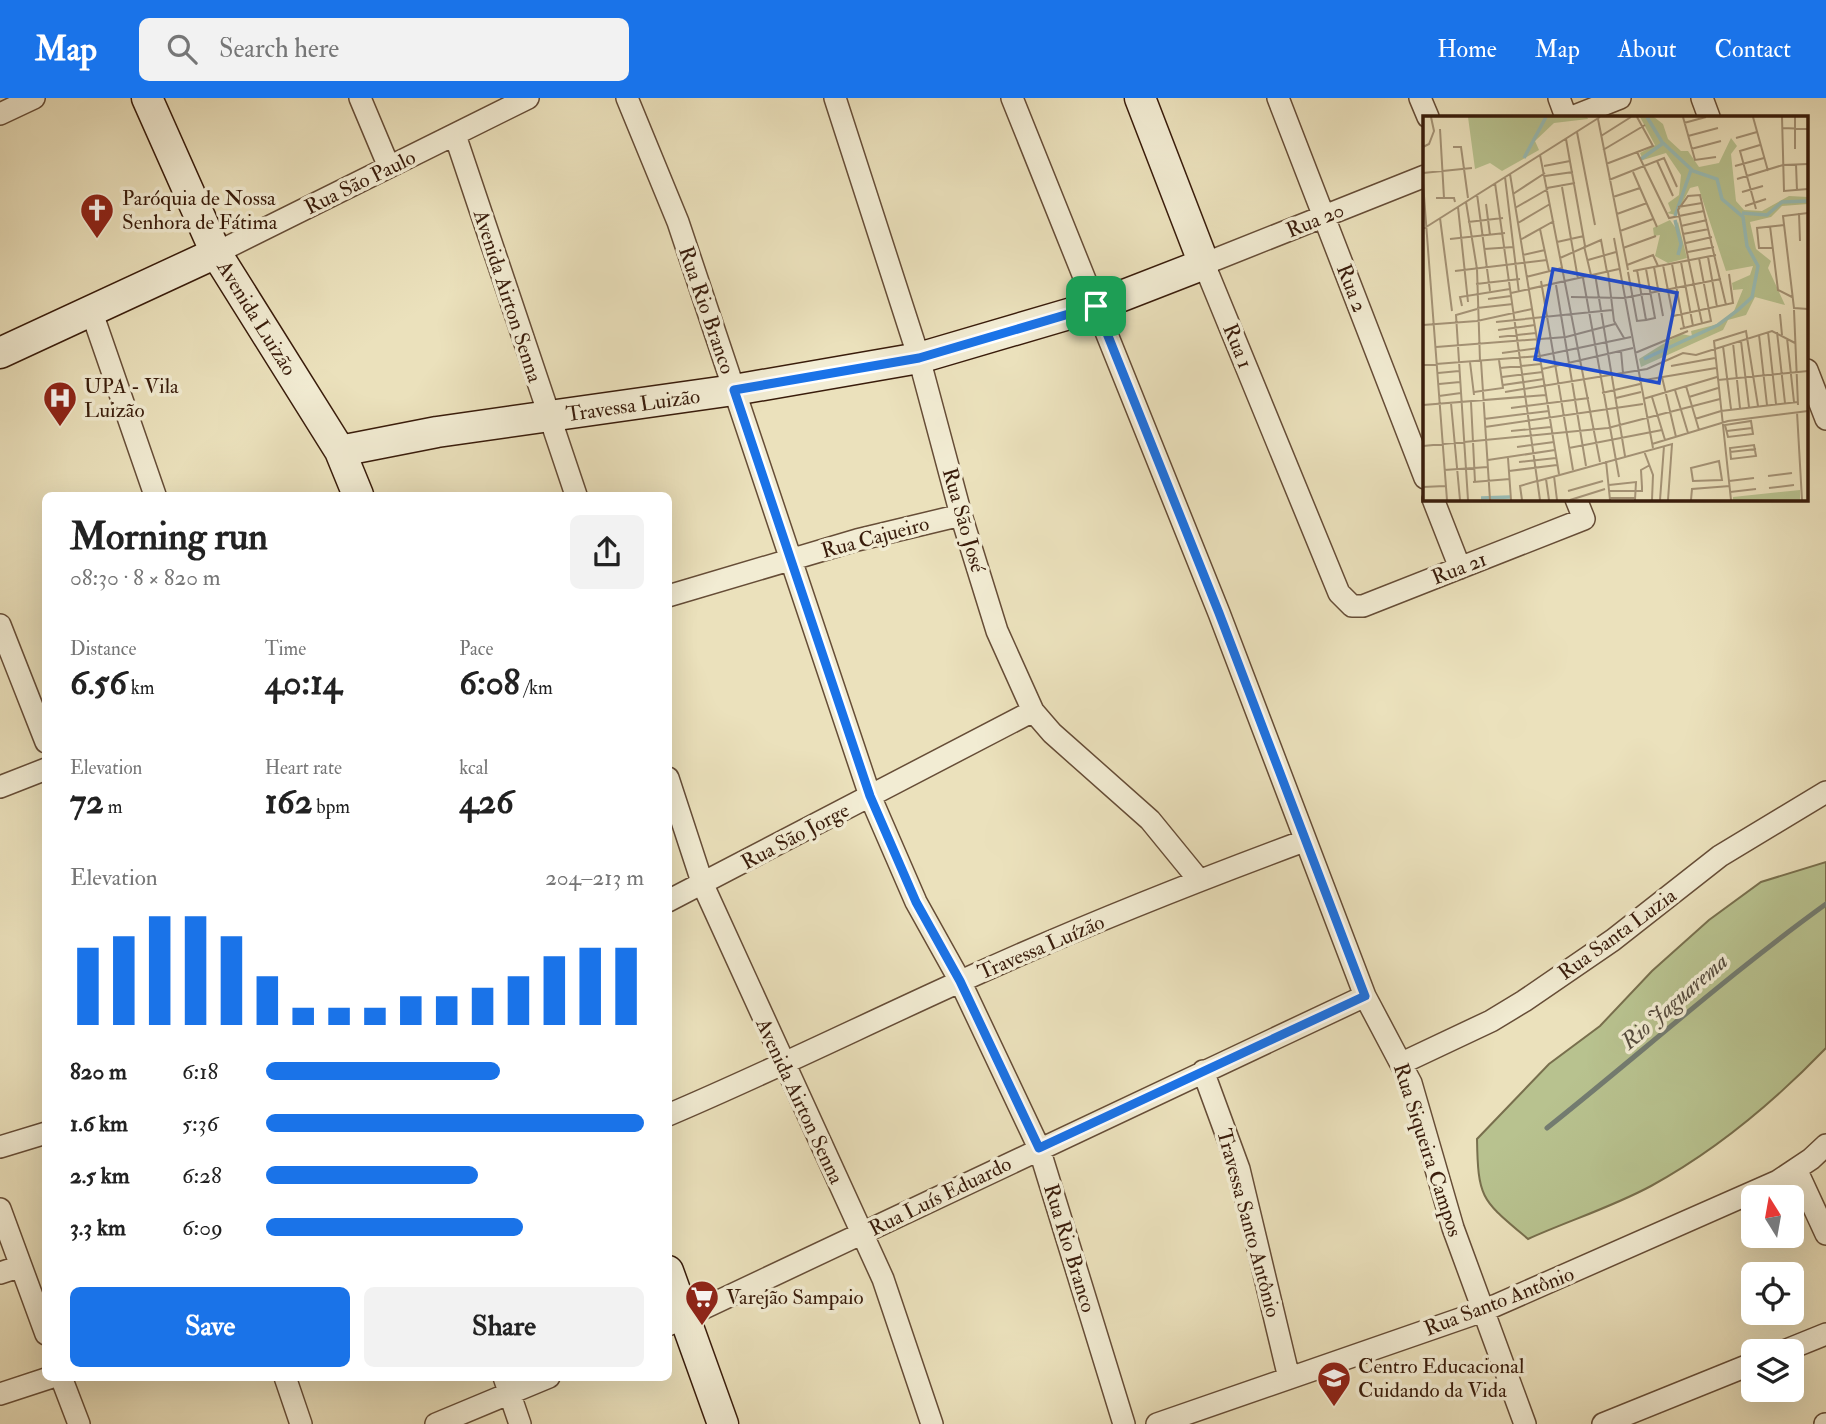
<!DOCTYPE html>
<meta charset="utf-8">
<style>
:root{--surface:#fff;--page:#f2f2f2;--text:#222;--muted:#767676;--accent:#1a73e8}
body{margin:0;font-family:"IM FELL Double Pica",serif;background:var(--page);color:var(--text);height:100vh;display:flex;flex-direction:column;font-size:26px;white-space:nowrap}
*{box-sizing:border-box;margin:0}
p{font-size:23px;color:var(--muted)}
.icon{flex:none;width:38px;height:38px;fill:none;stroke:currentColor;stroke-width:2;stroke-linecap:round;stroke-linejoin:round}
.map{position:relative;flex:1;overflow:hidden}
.side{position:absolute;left:42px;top:394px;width:630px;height:889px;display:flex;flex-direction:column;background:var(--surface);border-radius:10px;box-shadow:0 7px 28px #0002}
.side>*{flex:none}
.needle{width:46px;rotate:349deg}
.buttons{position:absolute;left:1741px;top:1087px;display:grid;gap:14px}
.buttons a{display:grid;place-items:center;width:63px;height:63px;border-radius:10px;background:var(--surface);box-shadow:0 7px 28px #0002;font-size:35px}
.pin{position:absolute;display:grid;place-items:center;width:60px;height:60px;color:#fff;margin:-30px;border-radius:14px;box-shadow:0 4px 10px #0006}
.round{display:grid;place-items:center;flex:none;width:74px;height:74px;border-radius:10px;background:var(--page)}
.headline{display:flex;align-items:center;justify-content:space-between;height:119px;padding:0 28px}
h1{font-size:38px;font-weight:800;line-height:52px}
.figures{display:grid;grid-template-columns:repeat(3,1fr);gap:10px;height:119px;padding:7px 28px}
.figures div{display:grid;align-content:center}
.figures b{font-size:35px;font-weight:800}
.figures small{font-size:19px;font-weight:400}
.figures p{font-size:19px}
.chart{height:196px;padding:14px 28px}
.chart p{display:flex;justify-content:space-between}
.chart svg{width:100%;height:126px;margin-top:7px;stroke:var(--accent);stroke-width:6}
.cta{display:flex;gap:14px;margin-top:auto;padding:14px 28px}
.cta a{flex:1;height:80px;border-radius:10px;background:var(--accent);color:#fff;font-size:28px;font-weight:800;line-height:80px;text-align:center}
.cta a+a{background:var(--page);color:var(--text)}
ul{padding:0 28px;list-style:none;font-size:23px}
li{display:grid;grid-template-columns:112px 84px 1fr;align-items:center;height:52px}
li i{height:18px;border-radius:9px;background:var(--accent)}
header{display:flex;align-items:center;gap:42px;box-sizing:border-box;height:98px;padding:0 35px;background:var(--accent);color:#fff}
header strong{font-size:33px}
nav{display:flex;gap:38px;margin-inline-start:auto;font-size:24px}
.search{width:490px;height:63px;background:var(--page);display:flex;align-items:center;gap:18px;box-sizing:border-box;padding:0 24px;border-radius:10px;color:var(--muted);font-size:26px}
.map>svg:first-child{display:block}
</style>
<header>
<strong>Map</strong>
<div class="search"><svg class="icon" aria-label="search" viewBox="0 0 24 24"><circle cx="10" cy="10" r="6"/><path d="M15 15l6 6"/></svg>Search here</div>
<nav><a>Home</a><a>Map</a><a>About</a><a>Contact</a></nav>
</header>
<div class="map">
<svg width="1826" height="1326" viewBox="0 0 1826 1326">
<rect width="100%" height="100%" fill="#ebe1bc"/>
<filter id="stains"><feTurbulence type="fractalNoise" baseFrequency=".00286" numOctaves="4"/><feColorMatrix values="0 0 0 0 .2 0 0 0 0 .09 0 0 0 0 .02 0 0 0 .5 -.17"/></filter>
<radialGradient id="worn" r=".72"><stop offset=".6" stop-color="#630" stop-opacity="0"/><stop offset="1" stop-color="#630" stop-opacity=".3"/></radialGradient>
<!-- green -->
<path fill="#b8c28f" stroke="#786f4d" stroke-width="2" d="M1826 764V950C1774 1004 1717 1052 1651 1088 1612 1109 1568 1123 1528 1141 1482 1102 1478 1102 1477 1041L1549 966 1600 928 1652 873 1709 822 1761 784Z"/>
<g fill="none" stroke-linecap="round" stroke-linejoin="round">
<!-- stream -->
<path stroke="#737c71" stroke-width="5" d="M1547 1030C1640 956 1729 876 1826 806"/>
<!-- street casing -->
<g stroke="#664d37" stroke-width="24">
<path id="street" d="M360 0 389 69
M627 0 678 124 870 698 916 804 960 883 1039 1050 1124 1326
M835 0 919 260 961 417 997 533 1033 613 1052 635 1150 722 1199 782
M1012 0 1219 515 1365 898 1411 985 1453 1130 1525 1326
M1278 0 1425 380
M1420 0 1428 19
M1559 0 1566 19
M1702 0 1709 19
M0 16 34 0
M1572 19 1620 0
M455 37 576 397
M1425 78 1204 166 1339 495 1352 508H1363L1584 421 1576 401
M216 155 528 0
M91 212 155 397
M1807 272 1826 321
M1433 401 1460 470
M668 498 857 442 961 417
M0 527 46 644
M668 680 703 787 883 1181 932 1326
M0 689 46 671
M668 803 1033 613
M1402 965 1491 923 1524 903 1613 842 1720 758 1826 694
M1203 973 1239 1071 1289 1280
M668 1017C767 975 862 928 959 884 1072 832 1188 786 1304 743
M0 1049 46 1035
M1796 1071 1826 1136
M0 1111 46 1236
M0 1175 21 1168
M668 1227 1365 898
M1784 1253 1826 1236
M61 1279 79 1326
M285 1279 301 1326
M504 1279 520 1326
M0 1296 52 1279
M436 1326 549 1279
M1157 1326 1483 1213 1778 1083 1811 1061 1826 1047
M1603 1326 1754 1265
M1825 1326H1826"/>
</g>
<!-- secondary casing -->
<g stroke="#391c0b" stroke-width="33">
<path id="secondary" d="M147 0 216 155 340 353 358 397
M0 255 216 155
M340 353 437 334 734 292 919 260 1096 208 1204 166 1140 0
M668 1173 723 1326"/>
</g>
<!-- street -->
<use href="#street" stroke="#f2ecd3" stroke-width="21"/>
<!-- secondary -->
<use href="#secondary" stroke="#f2ecd3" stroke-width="30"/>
</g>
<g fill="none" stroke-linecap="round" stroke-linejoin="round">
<!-- route casing -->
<g stroke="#fff" stroke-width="14">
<path id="route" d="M1096 208 1219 515 1365 898 1039 1050 960 883 916 804 870 698 734 292 919 260Z"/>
</g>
<!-- route -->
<use href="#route" stroke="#1a73e8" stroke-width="9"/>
</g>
<!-- icons -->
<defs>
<g id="church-pin" transform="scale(1.75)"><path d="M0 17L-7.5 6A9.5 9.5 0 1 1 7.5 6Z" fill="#8f2418" stroke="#f2ecd3"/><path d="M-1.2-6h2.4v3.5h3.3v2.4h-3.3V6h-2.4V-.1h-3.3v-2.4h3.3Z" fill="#fff"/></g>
<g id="hospital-pin" transform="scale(1.75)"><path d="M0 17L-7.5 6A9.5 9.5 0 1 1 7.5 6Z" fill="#8f2418" stroke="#f2ecd3"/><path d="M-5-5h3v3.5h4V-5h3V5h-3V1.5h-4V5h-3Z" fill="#fff"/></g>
<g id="supermarket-pin" transform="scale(1.75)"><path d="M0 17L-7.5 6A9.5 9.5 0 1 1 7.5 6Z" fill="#8f2418" stroke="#f2ecd3"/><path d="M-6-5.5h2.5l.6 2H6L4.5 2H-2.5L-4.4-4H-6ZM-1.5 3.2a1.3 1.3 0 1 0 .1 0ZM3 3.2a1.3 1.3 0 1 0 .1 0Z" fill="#fff"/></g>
<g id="school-pin" transform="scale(1.75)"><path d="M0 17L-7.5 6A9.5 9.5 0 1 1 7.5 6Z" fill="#8f2418" stroke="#f2ecd3"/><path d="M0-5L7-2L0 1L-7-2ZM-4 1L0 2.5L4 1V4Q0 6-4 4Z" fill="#fff"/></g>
</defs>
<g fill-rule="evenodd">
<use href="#church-pin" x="97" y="112"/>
<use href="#hospital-pin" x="60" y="300"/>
<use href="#supermarket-pin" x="702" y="1199"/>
<use href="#school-pin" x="1334" y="1280"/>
</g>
<g text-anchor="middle" stroke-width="7" stroke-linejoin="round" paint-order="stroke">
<!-- street labels -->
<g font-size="21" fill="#391c0b" stroke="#f2ecd3">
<text transform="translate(360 84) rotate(-26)" y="7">Rua São Paulo</text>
<text transform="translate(1315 122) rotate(-22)" y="7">Rua 20</text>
<text transform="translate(1352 190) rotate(69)" y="7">Rua 2</text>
<text transform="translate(508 198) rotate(72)" y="7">Avenida Airton Senna</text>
<text transform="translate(707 212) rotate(71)" y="7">Rua Rio Branco</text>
<text transform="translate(257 220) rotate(58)" y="7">Avenida Luizão</text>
<text transform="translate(1238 248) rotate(68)" y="7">Rua 1</text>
<text transform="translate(633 307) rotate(-8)" y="7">Travessa Luizão</text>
<text transform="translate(964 422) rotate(74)" y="7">Rua São José</text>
<text transform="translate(875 439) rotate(-15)" y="7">Rua Cajueiro</text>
<text transform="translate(1459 470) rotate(-21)" y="7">Rua 21</text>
<text transform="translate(795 738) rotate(-28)" y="7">Rua São Jorge</text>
<text transform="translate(1617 836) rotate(-36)" y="7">Rua Santa Luzia</text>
<text transform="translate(1041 849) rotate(-23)" y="7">Travessa Luízão</text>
<text transform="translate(800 1003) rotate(65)" y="7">Avenida Airton Senna</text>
<text transform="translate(1428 1052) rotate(72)" y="7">Rua Siqueira Campos</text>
<text transform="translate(940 1098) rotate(-26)" y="7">Rua Luís Eduardo</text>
<text transform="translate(1249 1125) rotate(75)" y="7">Travessa Santo Antônio</text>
<text transform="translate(1070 1150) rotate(73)" y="7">Rua Rio Branco</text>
<text transform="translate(1499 1203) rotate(-21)" y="7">Rua Santo Antônio</text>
</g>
<!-- poi labels -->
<g font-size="21" fill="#391c0b" stroke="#f2ecd3" text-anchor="start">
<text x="122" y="107">Paróquia de Nossa<tspan x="122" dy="24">Senhora de Fátima</tspan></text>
<text x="84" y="295">UPA - Vila<tspan x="84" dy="24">Luizão</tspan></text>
<text x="726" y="1206">Varejão Sampaio</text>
<text x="1358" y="1275">Centro Educacional<tspan x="1358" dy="24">Cuidando da Vida</tspan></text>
</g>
<!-- water labels -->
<g font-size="23" font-style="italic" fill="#564c3e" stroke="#f2ecd3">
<text transform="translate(1674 903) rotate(-41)" y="8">Rio Jaguarema</text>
</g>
</g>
<!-- overview -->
<g transform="translate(1423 18)">
<rect width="385" height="385" fill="#ebe1bc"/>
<path d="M45 1H164L165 3 131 7 112 25 116 34 79 55 67 47 52 53ZM217 1H231L240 8 245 23 258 35H265L276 51 296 47 308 22 314 30 308 38 313 85 321 94 339 95 366 80 385 81V88L359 90 348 101 327 106 333 133 348 145 345 152 362 189 332 181 323 199 305 204 300 214 218 251 216 243 235 231 258 218 269 220 268 215 295 208 311 195 320 173 310 174 309 167 327 159 330 150 303 155 275 70 267 72 253 99 244 97 248 95 245 87 256 79 258 59 243 37 220 44 217 37 232 29ZM247 104 252 111 255 106 264 142 245 147 232 140 237 119 231 120 230 112ZM377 374V384H310V381Z" fill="#b8c28f"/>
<path fill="none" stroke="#99bcb5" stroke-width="3.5" d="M101 42 123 1M218 43 239 28M319 97 344 99 359 86 385 85M252 100 268 54M252 104 258 128 255 139M221 243 295 209 315 194 329 181 335 150 324 130 320 101 299 83 294 63 270 55 239 26 224 1M58 382 87 381"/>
<path fill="none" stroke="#a49275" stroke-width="2" d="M260 1 272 44 293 41M330 1 345 55M359 1 361 75 385 73M372 1V33M175 3 205 154M261 7 283 1M359 12 385 13M17 13 21 82M154 16 172 109M178 20 208 1M265 20 295 12M313 22 334 16M143 23 162 130M0 31 6 28 11 15 8 1M30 31H38L45 82M268 33 298 25M180 34 222 9M214 36 246 102 281 95M117 39 177 346M234 45 250 80M183 48 230 30 214 1M373 48 374 75M121 50 147 45M312 50 341 42M210 56 234 111M0 57 49 52M87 58 136 358M122 60 150 56M82 61 96 177M314 63 360 49 385 48M186 64 241 42 254 71M0 67 24 384M72 67 117 384M139 71 155 163M124 72 152 67M319 76 340 70M54 78 67 175M90 78 122 57M190 81 217 72M13 82H31L32 86M43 86 54 153 57 245M63 88 67 119M322 90 343 83M35 91 45 186M255 91 279 87M92 92 125 73M333 93 317 35 337 29M376 97 377 125M385 97 360 100 371 192 385 193M194 98 224 87M17 102 29 195M45 106 80 102M95 107 127 88M258 110 284 104M347 110 355 174 369 181M0 113 177 1M117 113 126 155M197 115 230 103M260 118 286 113M191 122 230 332M27 123 82 117M97 124 131 105M134 126 161 120M263 127 289 121M161 130 168 159M200 132 233 120M349 132H336L334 112 361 109M61 133 91 131M265 136 291 131M100 139 122 134M285 141 294 191M137 142 178 124 184 156M165 144 193 136M258 146 270 210M249 148 261 212M204 149 230 139 235 150M240 149 250 200 310 187 306 158M231 151 240 200M214 154 223 204M32 155 124 144M210 155 293 139M185 156 191 205 201 222M205 156 214 205 223 204 232 202 223 153M172 158 202 340M103 161 139 152M160 162 196 361M118 165 150 354M53 168 97 163M133 169 163 350M88 177 196 153M148 181 201 182 298 163M65 183 88 180M39 190 37 181 87 173M54 192 90 188M371 194 375 289M357 198 359 219M73 206 189 194M279 207 255 94 265 80 277 79 303 189M0 209 54 205 109 193M257 213 288 205 276 142M75 214 112 209M345 216 353 288M354 216 362 287M336 219 344 289M76 221 113 217M364 222 371 286M318 225 326 291M310 227 317 292M300 230 308 293M13 231 143 221 192 208M198 235 200 257M79 237 116 232M212 237 265 215M58 245 67 384M47 246 51 279M0 249 117 240 208 221M248 250 292 242M77 252 118 248M119 253 210 232M15 257 36 255M79 261 120 256M239 261 253 321M295 264 385 255M216 265 293 252M16 268 37 266M80 269 121 263M263 270 276 314M252 274 265 317M51 276 80 272 76 244M82 276 224 253 260 237 273 239 349 215 372 227M179 277 217 268M16 280 38 277M229 281 242 324M266 281 295 272M193 282 218 276M220 283 294 261M48 286 52 366M28 287 37 384M0 289 123 279M88 292 166 282M374 296 379 384M61 303 126 295M272 303 298 295 375 286M328 305 330 318 305 321 302 309ZM62 311 220 288M88 315 128 311M304 315 329 312M229 328 305 305 385 295M331 329 333 340 308 343 307 332ZM0 330 185 312 297 283M94 331 131 326M146 332 239 314M221 335 230 359 229 384M307 336 333 333M85 342 88 384M65 344 132 334M183 345 187 384M296 345 299 364 270 365 268 352ZM96 346 133 342M21 354 65 351M86 355 134 349M131 360 134 384M345 360 369 357M123 363 126 384M115 365 249 328 245 384M306 365 331 362M50 366 87 363M186 369 213 366 212 384M0 371 22 370M219 371 218 354 227 349M346 372 371 369M145 375 180 365M186 375H219V371M307 376 333 373M187 382H213M45 384 33 199 54 193M99 384 97 370 114 365M147 384 182 373M237 384 241 330M268 384 269 373 307 370M308 384 291 225 323 215 335 290"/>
<path fill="#1d4ed8" fill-opacity="0.15" stroke="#1d4ed8" stroke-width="3.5" d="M130 153 254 177 236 267 112 243Z"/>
<rect width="385" height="385" fill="none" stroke="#391c0b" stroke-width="3.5"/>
</g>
<rect width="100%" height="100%" filter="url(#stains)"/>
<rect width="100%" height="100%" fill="url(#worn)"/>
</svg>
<div class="buttons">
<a><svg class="needle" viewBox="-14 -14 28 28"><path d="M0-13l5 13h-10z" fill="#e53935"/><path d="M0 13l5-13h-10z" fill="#767676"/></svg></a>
<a><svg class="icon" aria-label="locate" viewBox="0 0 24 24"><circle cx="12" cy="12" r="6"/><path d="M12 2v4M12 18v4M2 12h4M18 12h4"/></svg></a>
<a><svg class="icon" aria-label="layers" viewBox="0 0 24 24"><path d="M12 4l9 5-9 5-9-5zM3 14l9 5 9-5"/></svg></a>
</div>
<div class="pin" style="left:1096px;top:208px;background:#1e9e55"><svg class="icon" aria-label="arrive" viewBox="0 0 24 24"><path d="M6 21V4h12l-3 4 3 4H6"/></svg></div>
<section class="side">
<div class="headline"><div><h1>Morning run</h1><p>08:30 · 8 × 820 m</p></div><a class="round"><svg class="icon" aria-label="share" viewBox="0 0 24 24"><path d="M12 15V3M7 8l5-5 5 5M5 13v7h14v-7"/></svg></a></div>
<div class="figures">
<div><p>Distance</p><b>6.56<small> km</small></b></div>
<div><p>Time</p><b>40:14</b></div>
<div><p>Pace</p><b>6:08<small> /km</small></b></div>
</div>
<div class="figures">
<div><p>Elevation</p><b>72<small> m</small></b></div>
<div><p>Heart rate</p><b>162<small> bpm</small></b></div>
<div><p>kcal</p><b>426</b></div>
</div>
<div class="chart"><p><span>Elevation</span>204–213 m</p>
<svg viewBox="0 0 160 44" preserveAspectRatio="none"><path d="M5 44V17M15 44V13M25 44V6M35 44V6M45 44V13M55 44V27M65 44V38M75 44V38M85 44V38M95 44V34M105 44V34M115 44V31M125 44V27M135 44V20M145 44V17M155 44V17"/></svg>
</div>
<ul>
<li><b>820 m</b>6:18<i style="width:62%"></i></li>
<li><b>1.6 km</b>5:36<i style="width:100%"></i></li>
<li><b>2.5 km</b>6:28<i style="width:56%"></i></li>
<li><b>3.3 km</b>6:09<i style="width:68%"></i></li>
</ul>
<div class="cta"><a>Save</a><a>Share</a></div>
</section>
</div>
